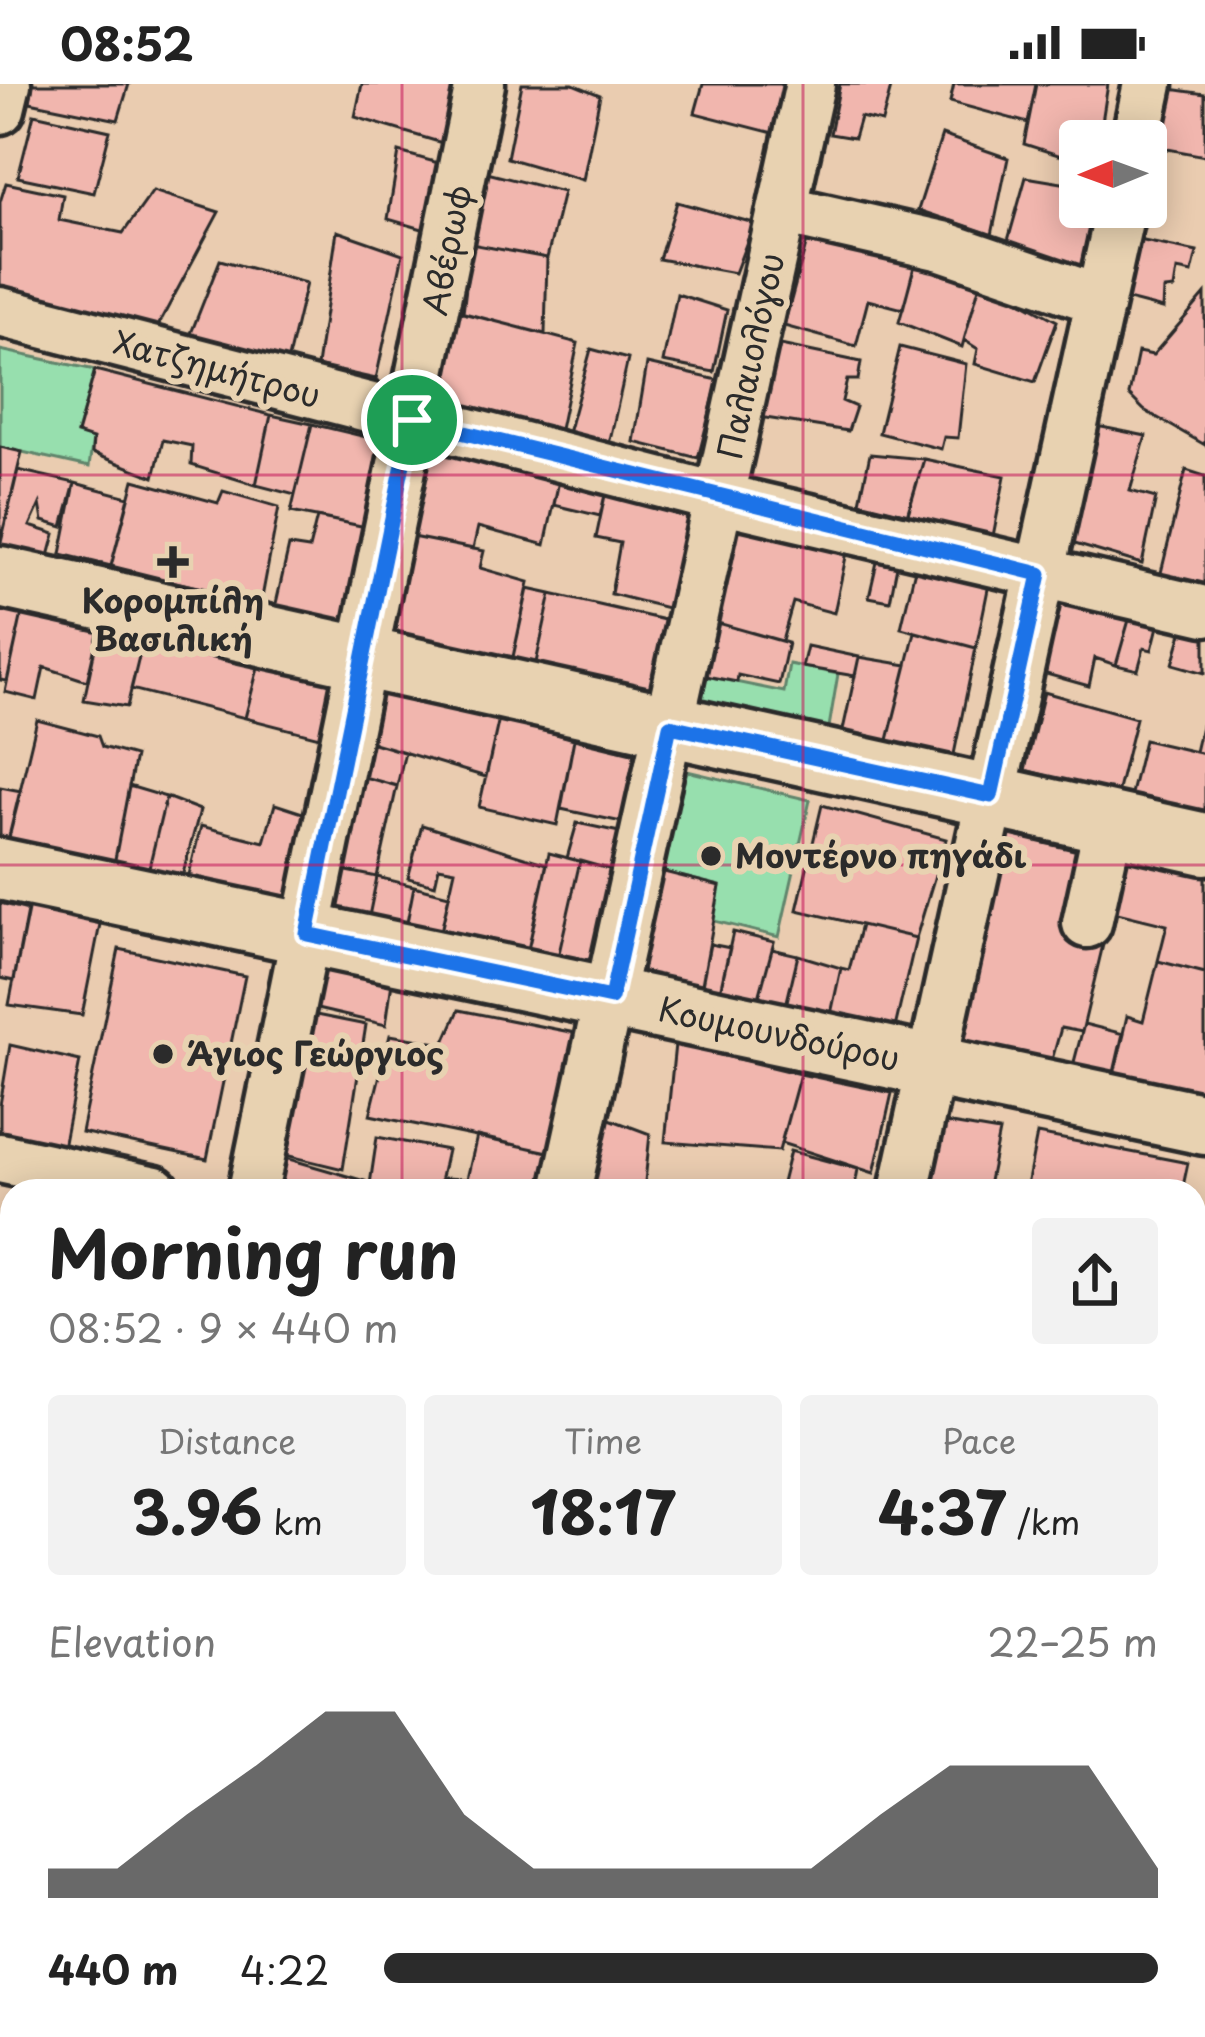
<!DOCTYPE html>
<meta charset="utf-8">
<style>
:root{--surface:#fff;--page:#f2f2f2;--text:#222;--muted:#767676;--accent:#2b2b2b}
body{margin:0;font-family:"Playpen Sans",sans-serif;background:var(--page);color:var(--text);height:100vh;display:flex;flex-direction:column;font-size:45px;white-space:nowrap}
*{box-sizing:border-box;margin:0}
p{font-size:39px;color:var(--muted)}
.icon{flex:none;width:66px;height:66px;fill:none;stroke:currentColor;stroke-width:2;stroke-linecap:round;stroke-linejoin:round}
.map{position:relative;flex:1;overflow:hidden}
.side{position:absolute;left:0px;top:1095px;width:1206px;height:858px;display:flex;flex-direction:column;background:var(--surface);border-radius:36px 36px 0 0;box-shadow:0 6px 30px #0003}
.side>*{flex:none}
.needle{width:78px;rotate:269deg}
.fabs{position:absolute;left:1059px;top:36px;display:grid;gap:24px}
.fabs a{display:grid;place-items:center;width:108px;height:108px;border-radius:12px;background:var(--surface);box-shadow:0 6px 30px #0003;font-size:60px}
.pin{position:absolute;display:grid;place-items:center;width:102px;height:102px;color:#fff;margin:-51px;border:6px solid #fff;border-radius:50%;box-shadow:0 3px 12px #0007}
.round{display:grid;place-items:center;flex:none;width:126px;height:126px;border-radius:12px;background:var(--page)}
.head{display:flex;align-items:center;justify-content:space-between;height:204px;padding:0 48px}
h1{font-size:66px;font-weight:700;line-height:90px}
.stats{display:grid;grid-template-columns:repeat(3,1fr);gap:18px;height:204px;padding:12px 48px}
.stats div{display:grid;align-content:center;border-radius:12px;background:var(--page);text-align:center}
.stats b{font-size:60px;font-weight:700}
.stats small{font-size:33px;font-weight:400}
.stats p{font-size:33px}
.chart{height:336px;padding:24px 48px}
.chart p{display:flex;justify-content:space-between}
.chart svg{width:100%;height:216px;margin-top:12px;fill:var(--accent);opacity:.7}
ul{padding:0 48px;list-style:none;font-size:39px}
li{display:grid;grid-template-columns:192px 144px 1fr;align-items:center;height:90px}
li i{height:30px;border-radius:15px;background:var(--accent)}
.status{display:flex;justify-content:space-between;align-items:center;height:84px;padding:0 60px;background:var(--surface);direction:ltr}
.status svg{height:33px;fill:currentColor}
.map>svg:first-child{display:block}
</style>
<div class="status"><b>08:52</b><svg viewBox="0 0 49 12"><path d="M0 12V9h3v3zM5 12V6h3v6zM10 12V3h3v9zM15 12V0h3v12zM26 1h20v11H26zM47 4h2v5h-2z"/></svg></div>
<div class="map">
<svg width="1205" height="1953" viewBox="0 0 1205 1953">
<rect width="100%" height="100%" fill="#eaccb0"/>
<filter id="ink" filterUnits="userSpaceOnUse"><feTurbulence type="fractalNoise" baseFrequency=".00833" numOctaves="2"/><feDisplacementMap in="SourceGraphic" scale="24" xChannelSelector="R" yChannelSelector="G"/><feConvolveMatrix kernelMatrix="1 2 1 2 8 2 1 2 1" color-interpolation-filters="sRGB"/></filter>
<g filter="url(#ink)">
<!-- green -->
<path fill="#97dfae" stroke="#61856c" stroke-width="3" d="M0 266 95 286 77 349 93 355 89 383 0 363Z
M789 580 838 590 827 655 692 629 701 591 784 608Z
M687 687 810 716 779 853 714 837 720 802 660 787Z"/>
<!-- building -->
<path fill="#f1b6ae" stroke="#2b2b2b" stroke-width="3" d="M33 0H129L118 36 30 18Z
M362 0H460L449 61 355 33Z
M522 0H573L600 11 583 96 507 74Z
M703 0H790L777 50 695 29Z
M840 0H892L882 38 860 33 854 54 830 50Z
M954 0H1036L1028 39 950 18Z
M1036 0H1108L1099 57H1080V78L1024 60Z
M1150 2 1205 10V72L1146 61Z
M34 30 110 47 94 109 18 93Z
M942 51 1008 74 992 151 918 126Z
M399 68 442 80 426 146 388 135Z
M479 87 563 108 547 174 471 160Z
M1026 93 1080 102V123H1097L1080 204 1003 174Z
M6 99 63 111 59 136 123 149 153 107 219 128 150 257 0 215V118Z
M677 118 754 139 735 189 659 175Z
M810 146 916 175 903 225 868 216 856 262 784 242Z
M337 147 403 170 376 295 317 282Z
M1129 154 1197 168 1192 189 1177 186 1174 205 1164 206 1163 225 1120 214Z
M471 160 547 174 545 250 463 229Z
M220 176 306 199 285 287 184 267Z
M916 177 981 196 962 263 899 238Z
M981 196 1057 237 1035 298 975 280 978 265 964 256Z
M677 210 727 226 714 288 663 278Z
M1205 210V361L1144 326 1129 311 1138 268 1153 271Z
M453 226 578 259 559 350 437 320Z
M771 259 861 278 858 296H847L842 317 856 323 848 347 753 332Z
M900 263 966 280 958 354 944 353 941 365 879 349Z
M591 265 628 275 609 360 567 353Z
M647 280 718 296 698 374 634 358Z
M95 286 271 331 256 401 191 381 192 362 163 356 154 393 92 369 93 355 77 350Z
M271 331 312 340 295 411 256 401Z
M1082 339 1146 352 1130 407 1156 414 1142 480 1058 455Z
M312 340 383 357 366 443 291 428Z
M420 357 560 392 545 461 478 443 473 465 402 451Z
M0 363 22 368 0 459Z
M870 370 924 375 908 430 860 418Z
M924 375 1005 392 993 452 907 431Z
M18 386 75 399 63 443 43 437 40 420 30 442 55 450 48 476 0 463Z
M1186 386 1205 392V505L1160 493Z
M560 392 607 402 600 432 554 421Z
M134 396 218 419 223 407 279 423 261 519 111 482Z
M75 399 129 413 111 482 61 470Z
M607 402 698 422 671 525 611 510 620 459 596 454Z
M317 433 366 443 341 543 275 524 289 462 309 465Z
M739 441 847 468 834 529 793 518 782 557 714 538Z
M402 451 484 467 480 484 529 498 511 582 379 555Z
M877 478 897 482 890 517 869 513Z
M915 485 989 500 976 564 901 544Z
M528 505 551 510 534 588 511 582Z
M551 510 673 538 656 619 534 588Z
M0 514 24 520 7 597 0 596Z
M1053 514 1131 529 1116 581 1095 574 1089 602 1032 586Z
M24 520 101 536 87 597 44 583 37 616 5 608Z
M1131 529 1159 538 1152 566 1144 564 1138 586 1116 581Z
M101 536 145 548 127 623 84 616Z
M714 538 788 559 779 600 738 591 737 598 701 591Z
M1184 542 1205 548V589L1173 580Z
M145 548 260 576 245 634 131 605Z
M915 548 976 564 952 680 886 664Z
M807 562 859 573 855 592 802 583Z
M859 573 907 581 886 664 841 655Z
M260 576 342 596 327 655 245 634Z
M373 606 499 634 486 693 360 655Z
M1044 608 1136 634 1117 710 1025 686Z
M1205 624V670L1195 668Z
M499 634 574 655 557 741 479 723Z
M37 636 98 652 102 663 135 672 111 796 4 773Z
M360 655 405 668 397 702 353 690Z
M574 655 640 671 626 739 561 725Z
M1144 656 1205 670V742L1128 722Z
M353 690 397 702 377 793 332 784Z
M129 702 166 713 144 804 111 796Z
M0 703 21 707 4 773 0 772Z
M166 713 200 726 177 812 144 804Z
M275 720 312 732 291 831 186 803 201 742 264 758Z
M822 721 946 755 916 854 797 826Z
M577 739 624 749 616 787 567 774Z
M422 741 547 780 524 884 438 861 455 786 439 783 435 801 408 794Z
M997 748 1091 770 1107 844 1082 948 1061 944 1050 983 945 978Z
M549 769 580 777 554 891 524 884Z
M1114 770 1205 790V889L1158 877 1167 841 1101 825Z
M580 777 616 787 588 900 554 891Z
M332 784 377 793 366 847 322 839Z
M660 787 720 802 700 911 633 898Z
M377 793 414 802 404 854 366 847Z
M414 802 449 811 438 861 404 854Z
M29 817 102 830 82 931 9 921Z
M0 819 28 826 14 897 0 894Z
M861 841 916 854 891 961 828 944 841 884 849 886Z
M733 848 774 858 756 925 718 916Z
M710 860 730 864 718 916 700 911Z
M119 865 245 892 207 1075 81 1048Z
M772 865 798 871 783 934 756 925Z
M798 871 841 884 828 944 783 934Z
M1158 877 1205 889V987L1195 1027 1110 1006 1127 932 1143 937Z
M313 880 392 898 386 941 304 922Z
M459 926 590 952 549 1068 370 1031 390 951 444 960Z
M301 928 366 941 343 1085 273 1068Z
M1084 940 1124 950 1110 1006 1069 997Z
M675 960 800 990 779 1067 665 1058Z
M10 961 80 977 59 1084 0 1071V1021Z
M800 990 892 1009 874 1089 781 1059Z
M599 1031 650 1050 644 1107H577Z
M939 1038 999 1048 987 1107H923Z
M1037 1050 1188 1079 1182 1107H1026Z
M477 1052 556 1070 546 1107H441L444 1094 467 1095Z
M377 1053 447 1066 438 1107H369Z
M790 1067 858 1085 854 1107H780Z
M268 1069 365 1097 363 1107H261Z
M0 1165 12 1168V1493L0 1491Z
M1198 1225 1205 1226V1317L1194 1315Z
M1194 1375 1205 1377V1439L1194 1491Z
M1204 1549H1205V1625L1194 1619V1573Z
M0 1612 12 1613V1648L3 1693Z
M1194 1738 1205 1740V1793L1194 1791Z
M0 1816 11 1820 0 1865Z
M11 1849 12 1941H46L44 1953H0V1895Z
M1194 1930 1205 1932V1953H1166L1168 1941H1194Z
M89 1941H277L275 1953H107Z
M287 1941H313L366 1950 283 1953Z
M921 1941H959L958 1945 969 1953H919Z"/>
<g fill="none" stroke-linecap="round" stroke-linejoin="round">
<!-- minor casing -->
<g stroke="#2b2b2b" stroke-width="57">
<path id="minor" d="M0 25 6 0
M1136 57 1148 0
M783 126 942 162 1100 216
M0 228 720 414 1205 527
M1087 839 1109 739
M0 1074 155 1107
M253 1107 480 0
M566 1107 810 0
M904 1107 1121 123
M1194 1206 1205 1156
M1194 1334 1205 1337
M0 1575 12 1577
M1194 1816 1205 1818
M420 1941 482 1953
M385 1953 388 1941
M717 1953 720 1941
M1030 1953 1033 1941"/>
</g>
<!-- major casing -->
<g stroke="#2b2b2b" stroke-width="69">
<path id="major" d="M0 493 1205 760
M0 785 1205 1040"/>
</g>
<!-- path -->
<path stroke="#2b2b2b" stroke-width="6" stroke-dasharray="3 9" stroke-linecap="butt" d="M67 1953 70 1941"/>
<!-- minor -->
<use href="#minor" stroke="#e8d2b1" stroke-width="48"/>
<!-- major -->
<use href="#major" stroke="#e8d2b1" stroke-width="60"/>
</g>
</g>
<g fill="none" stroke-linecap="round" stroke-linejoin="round" filter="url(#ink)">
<!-- route casing -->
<g stroke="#fff" stroke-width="24">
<path id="route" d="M412 336 1040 490 991 712 670 642 611 914 307 850Z"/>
</g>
<!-- route -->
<use href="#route" stroke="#1a73e8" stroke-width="15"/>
</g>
<!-- grid -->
<path fill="none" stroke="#c2185b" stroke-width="3" stroke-opacity="0.55" d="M402 0V1107M803 0V1107M0 391H1205M0 781H1205M0 1172H12M1194 1172H1205M0 1562H12M1194 1562H1205M402 1941V1953M803 1941V1953"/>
<!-- markers -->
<g fill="#2b2b2b" stroke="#e8d2b1" stroke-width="4.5">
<path d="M167 460h12v12h12v12h-12v12h-12v-12h-12v-12h12z"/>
<circle cx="711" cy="772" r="12"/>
<circle cx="163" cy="970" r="12"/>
</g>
<g text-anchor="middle" stroke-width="12" stroke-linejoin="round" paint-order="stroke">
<!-- street labels -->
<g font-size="33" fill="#2b2b2b" stroke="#e8d2b1">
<text transform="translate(447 166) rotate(-79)" y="12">Αβέρωφ</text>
<text transform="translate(751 272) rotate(-78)" y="12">Παλαιολόγου</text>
<text transform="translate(217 285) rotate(15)" y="12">Χατζημήτρου</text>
<text transform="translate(779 950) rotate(12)" y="12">Κουμουνδούρου</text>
</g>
<!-- poi labels -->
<g font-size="33" font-weight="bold" fill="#2b2b2b" stroke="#e8d2b1" text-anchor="start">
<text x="173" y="529" text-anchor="middle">Κορομπίλη<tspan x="173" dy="38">Βασιλική</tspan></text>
<text x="735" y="784">Μοντέρνο πηγάδι</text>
<text x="187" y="982">Άγιος Γεώργιος</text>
</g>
</g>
</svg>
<div class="fabs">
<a><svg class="needle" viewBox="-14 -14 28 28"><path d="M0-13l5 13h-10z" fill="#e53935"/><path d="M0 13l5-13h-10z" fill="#767676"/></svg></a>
</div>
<div class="pin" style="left:412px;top:336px;background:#1e9e55"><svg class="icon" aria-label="arrive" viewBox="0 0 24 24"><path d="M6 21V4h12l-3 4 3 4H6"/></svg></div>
<section class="side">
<div class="head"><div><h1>Morning run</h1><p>08:52 · 9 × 440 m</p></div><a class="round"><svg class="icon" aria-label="share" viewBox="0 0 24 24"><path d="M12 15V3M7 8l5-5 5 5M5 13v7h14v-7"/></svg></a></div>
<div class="stats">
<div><p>Distance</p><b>3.96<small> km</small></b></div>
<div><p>Time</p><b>18:17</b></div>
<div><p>Pace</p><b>4:37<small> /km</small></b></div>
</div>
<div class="chart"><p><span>Elevation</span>22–25 m</p>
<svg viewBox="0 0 160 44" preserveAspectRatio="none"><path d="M0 44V38L10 38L20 27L30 17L40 6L50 6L60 27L70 38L80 38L90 38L100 38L110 38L120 27L130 17L140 17L150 17L160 38V44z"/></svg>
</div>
<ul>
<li><b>440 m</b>4:22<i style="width:100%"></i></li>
</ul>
</section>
</div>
